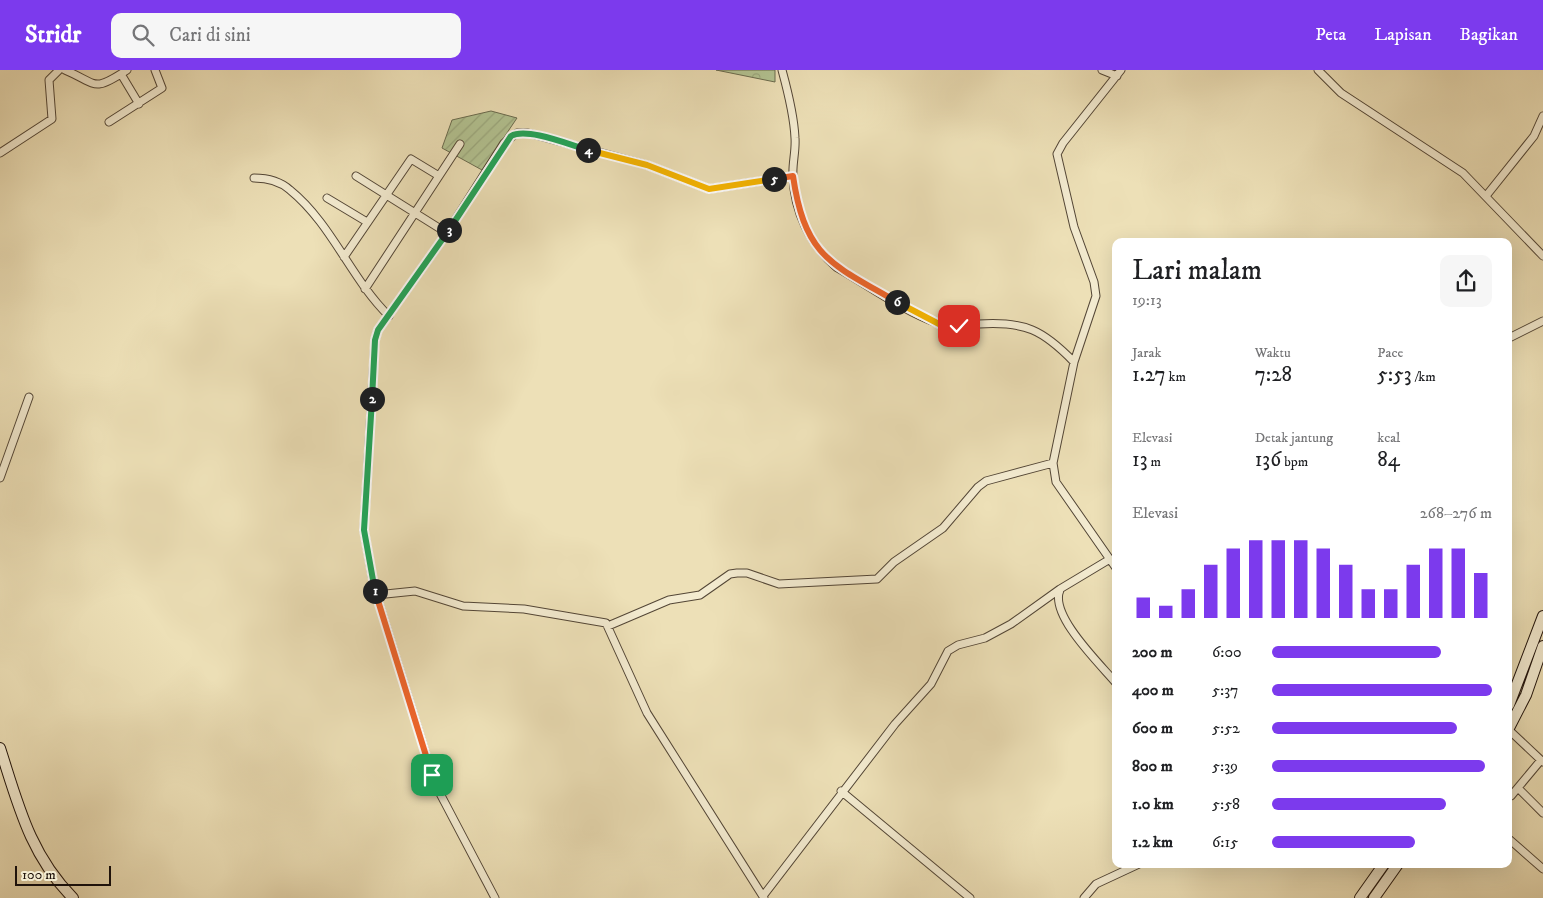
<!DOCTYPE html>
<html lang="id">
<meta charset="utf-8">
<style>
:root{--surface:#fff;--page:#f6f6f6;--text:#202124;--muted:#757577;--accent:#7c3aed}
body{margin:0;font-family:"IM FELL DW Pica",serif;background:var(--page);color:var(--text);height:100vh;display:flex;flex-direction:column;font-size:19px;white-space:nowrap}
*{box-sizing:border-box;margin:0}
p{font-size:16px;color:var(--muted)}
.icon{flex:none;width:28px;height:28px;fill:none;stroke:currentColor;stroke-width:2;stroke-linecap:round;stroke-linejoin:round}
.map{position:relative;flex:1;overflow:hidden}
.sheet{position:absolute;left:1112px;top:168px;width:400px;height:630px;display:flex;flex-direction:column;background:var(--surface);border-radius:10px;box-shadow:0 5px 20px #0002}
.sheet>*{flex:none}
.scale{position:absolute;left:15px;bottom:12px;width:96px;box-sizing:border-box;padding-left:5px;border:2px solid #20130b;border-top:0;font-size:14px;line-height:18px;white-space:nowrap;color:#20130b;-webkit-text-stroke:4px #f3ebd0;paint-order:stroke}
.pin{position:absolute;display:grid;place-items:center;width:42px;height:42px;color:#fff;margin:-21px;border-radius:10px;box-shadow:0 2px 8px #0006}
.km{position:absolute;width:25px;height:25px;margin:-12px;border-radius:50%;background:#222;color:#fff;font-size:14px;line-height:25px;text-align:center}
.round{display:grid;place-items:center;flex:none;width:52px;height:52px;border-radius:10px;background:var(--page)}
.headline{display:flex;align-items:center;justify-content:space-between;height:85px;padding:0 20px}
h1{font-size:28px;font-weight:600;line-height:38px}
.figures{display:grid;grid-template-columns:repeat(3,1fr);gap:8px;height:85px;padding:5px 20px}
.figures div{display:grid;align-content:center}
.figures b{font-size:21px;font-weight:600}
.figures small{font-size:14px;font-weight:400}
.figures p{font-size:14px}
.chart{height:140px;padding:10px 20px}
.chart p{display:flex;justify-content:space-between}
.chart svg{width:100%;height:90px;margin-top:5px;stroke:var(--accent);stroke-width:6}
ul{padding:0 20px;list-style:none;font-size:16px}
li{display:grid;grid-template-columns:80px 60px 1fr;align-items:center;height:38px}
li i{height:12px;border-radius:6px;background:var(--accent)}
header{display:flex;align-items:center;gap:30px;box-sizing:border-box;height:70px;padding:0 25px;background:var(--accent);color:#fff}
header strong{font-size:24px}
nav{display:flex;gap:28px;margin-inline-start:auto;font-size:18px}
.search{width:350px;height:45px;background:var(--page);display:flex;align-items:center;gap:12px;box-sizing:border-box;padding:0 18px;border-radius:10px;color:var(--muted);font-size:19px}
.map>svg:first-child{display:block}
</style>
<header>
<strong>Stridr</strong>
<div class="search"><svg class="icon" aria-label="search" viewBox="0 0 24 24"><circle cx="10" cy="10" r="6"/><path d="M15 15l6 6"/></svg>Cari di sini</div>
<nav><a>Peta</a><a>Lapisan</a><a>Bagikan</a></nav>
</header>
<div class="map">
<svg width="1543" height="828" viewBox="0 0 1543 828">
<defs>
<pattern id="park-crowns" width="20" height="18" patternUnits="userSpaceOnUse" patternTransform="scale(1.25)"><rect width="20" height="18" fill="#b3c392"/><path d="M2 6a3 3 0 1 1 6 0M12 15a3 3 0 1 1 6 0" fill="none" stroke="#9aa77d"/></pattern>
<pattern id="garden-furrows" width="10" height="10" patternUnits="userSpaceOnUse" patternTransform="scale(1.25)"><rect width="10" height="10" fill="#b3c392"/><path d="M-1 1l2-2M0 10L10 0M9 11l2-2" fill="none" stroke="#9aa77d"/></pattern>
</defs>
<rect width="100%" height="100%" fill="#ede0b7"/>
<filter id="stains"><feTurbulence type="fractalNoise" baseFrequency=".004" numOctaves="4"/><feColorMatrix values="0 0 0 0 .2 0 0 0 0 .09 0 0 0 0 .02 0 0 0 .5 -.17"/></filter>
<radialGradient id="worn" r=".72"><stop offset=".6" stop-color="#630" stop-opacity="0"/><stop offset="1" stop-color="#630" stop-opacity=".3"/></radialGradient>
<!-- park -->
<path fill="url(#park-crowns)" stroke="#6a6b4e" d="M716 0H775V12Z"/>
<!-- garden -->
<path fill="url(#garden-furrows)" stroke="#6a6b4e" d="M491 41 517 48 482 100 442 78 452 50Z"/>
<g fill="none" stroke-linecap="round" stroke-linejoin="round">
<!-- street casing -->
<g stroke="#534636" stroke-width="9">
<path id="street" d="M65 0C98 14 92 23 127 0
M782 0C788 22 794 45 795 68 796 81 792 94 793 106 794 142 810 174 836 197 868 215 903 241 937 253 950 258 966 255 979 254 1025 251 1043 260 1074 292L1053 393 1056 412 1116 498
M1102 0 1117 6
M1318 0 1341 23 1463 103 1543 186
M121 4 139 34
M109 52 162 18 155 0
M0 83 52 49 49 10 59 0
M356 106 447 163
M254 108C267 108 280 111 290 120 332 154 351 209 389 246
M1486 126 1534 66 1543 46
M327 128 367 152
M344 187 411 89 439 106
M365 219 460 74
M1509 268 1543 251
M1074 292 1096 226 1094 212 1074 157 1057 84 1063 73 1121 0
M0 408 29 327
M1060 520C1049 545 1100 594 1116 613
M376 525 415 521 463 536 524 539 606 553 647 643 764 828
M608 556 669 530 700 525 730 504 737 503H747L779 514 877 509 894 492 943 458 978 417 986 411 1053 393
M1509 660 1543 692
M1518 718 1543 743
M841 721 970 828
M1511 726 1541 690
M1509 769 1543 799
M763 826 895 654 931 614 948 581 958 575 985 568 1011 554 1060 519 1110 489
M495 828 435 714 374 517 364 460 375 270 378 260 447 163 504 73 517 63H528L647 95 709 119 793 106
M1084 828 1096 814 1139 794"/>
</g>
<!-- secondary casing -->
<g stroke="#20130b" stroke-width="12">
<path id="secondary" d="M1509 635 1543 546
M1509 658 1526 625 1543 576
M0 678C18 734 30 785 73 828
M1360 828 1384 794
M1374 828 1398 794"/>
</g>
<!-- street -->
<use href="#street" stroke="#f3ebd0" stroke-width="7"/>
<!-- secondary -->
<use href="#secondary" stroke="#f3ebd0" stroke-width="10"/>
</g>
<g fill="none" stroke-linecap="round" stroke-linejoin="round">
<!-- split-1 casing -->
<g stroke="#fff" stroke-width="10">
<path id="split-1" d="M375 521 432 705"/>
</g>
<!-- split-2 casing -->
<g stroke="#fff" stroke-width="10">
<path id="split-2" d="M372 329 364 460 375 521"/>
</g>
<!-- split-3 casing -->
<g stroke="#fff" stroke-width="10">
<path id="split-3" d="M372 329 375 270 378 260 449 160"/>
</g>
<!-- split-4 casing -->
<g stroke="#fff" stroke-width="10">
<path id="split-4" d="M449 160 511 66C527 57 570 75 588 80"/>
</g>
<!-- split-5 casing -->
<g stroke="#fff" stroke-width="10">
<path id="split-5" d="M588 80 647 95 709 119 774 109"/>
</g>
<!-- split-6 casing -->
<g stroke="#fff" stroke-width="10">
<path id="split-6" d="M774 109 793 106C805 188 832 194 897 232"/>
</g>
<!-- split-7 casing -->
<g stroke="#fff" stroke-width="10">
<path id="split-7" d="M897 232 939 254 959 256"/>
</g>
<!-- split-1 -->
<use href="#split-1" stroke="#f0652b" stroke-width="6"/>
<!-- split-2 -->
<use href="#split-2" stroke="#22a559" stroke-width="6"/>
<!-- split-3 -->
<use href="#split-3" stroke="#22a559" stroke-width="6"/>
<!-- split-4 -->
<use href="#split-4" stroke="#22a559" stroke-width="6"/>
<!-- split-5 -->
<use href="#split-5" stroke="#f5b400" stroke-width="6"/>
<!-- split-6 -->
<use href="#split-6" stroke="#f0652b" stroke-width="6"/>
<!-- split-7 -->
<use href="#split-7" stroke="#f5b400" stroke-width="6"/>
</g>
<rect width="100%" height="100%" filter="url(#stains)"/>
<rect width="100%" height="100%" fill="url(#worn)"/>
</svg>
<div class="scale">100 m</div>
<div class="pin" style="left:432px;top:705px;background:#1e9e55"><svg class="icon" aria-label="arrive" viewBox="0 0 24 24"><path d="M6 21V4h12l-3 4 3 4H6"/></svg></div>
<div class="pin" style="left:959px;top:256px;background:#d93025"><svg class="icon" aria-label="check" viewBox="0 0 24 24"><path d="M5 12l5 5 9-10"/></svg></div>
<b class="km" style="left:375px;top:521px">1</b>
<b class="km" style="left:372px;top:329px">2</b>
<b class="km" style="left:449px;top:160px">3</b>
<b class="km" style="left:588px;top:80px">4</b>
<b class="km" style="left:774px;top:109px">5</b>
<b class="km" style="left:897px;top:232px">6</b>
<section class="sheet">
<div class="headline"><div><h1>Lari malam</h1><p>19:13</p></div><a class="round"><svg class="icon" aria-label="share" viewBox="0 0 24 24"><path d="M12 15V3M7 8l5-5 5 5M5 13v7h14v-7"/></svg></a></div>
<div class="figures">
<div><p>Jarak</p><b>1.27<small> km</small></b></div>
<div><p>Waktu</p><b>7:28</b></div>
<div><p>Pace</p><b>5:53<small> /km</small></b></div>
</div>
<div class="figures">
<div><p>Elevasi</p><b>13<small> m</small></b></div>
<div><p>Detak jantung</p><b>136<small> bpm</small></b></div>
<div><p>kcal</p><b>84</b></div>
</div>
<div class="chart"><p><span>Elevasi</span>268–276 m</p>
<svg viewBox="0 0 160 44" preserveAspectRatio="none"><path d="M5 44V34M15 44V38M25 44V30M35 44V18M45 44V10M55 44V6M65 44V6M75 44V6M85 44V10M95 44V18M105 44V30M115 44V30M125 44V18M135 44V10M145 44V10M155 44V22"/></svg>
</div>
<ul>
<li><b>200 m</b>6:00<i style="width:77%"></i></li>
<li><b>400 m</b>5:37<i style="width:100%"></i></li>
<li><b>600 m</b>5:52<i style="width:84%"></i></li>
<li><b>800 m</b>5:39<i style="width:97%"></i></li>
<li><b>1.0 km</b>5:58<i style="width:79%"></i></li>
<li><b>1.2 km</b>6:15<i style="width:65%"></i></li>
</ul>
</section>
</div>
